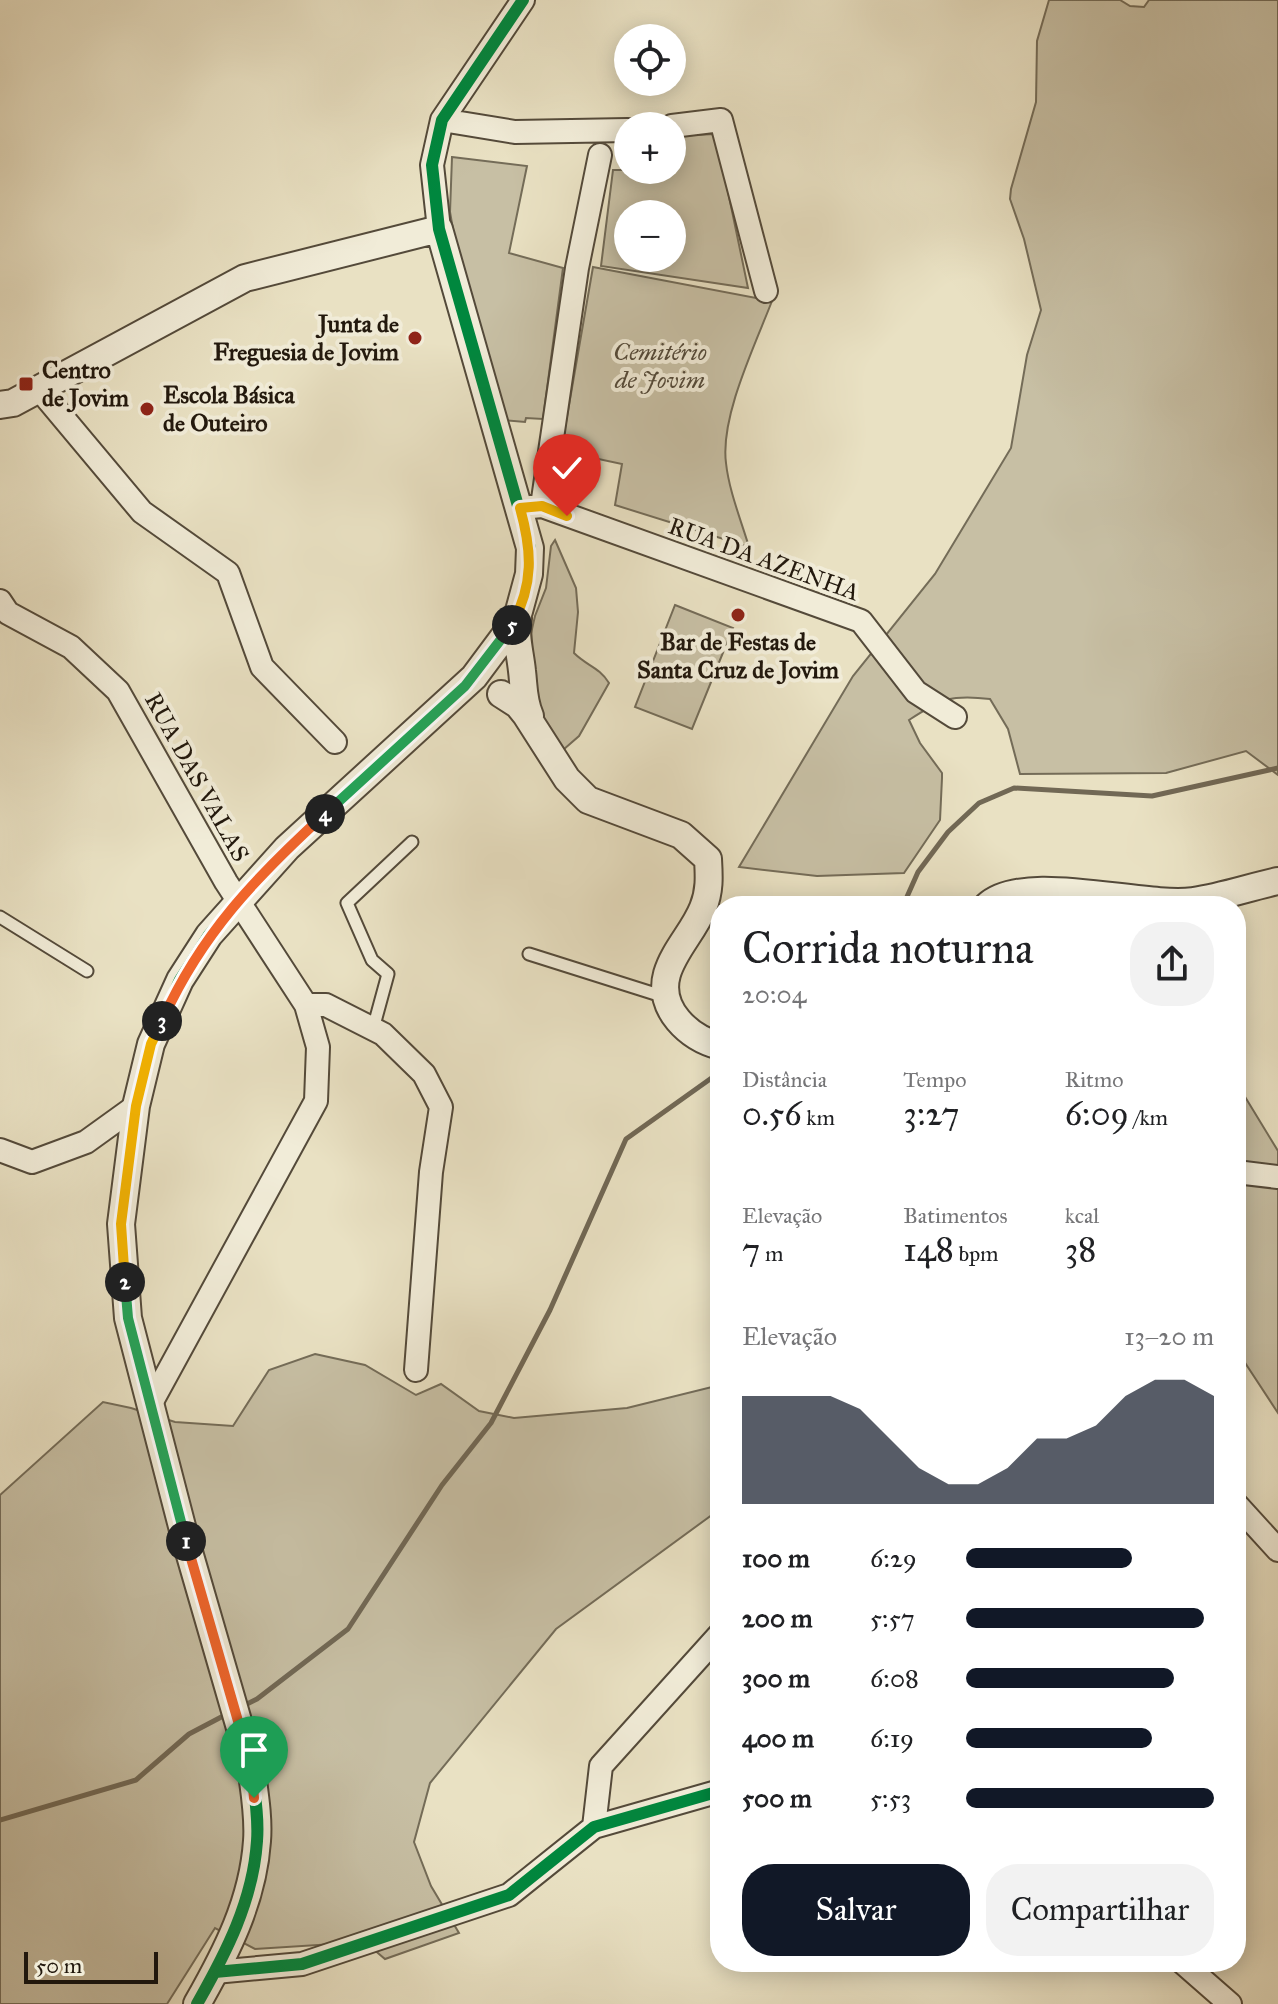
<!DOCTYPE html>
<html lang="pt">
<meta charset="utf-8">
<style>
:root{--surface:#fff;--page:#f2f2f2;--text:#202124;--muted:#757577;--accent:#111827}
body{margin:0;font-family:"IM FELL Great Primer",serif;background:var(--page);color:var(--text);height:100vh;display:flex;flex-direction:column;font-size:30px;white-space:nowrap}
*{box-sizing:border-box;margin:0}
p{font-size:26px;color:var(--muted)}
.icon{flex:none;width:44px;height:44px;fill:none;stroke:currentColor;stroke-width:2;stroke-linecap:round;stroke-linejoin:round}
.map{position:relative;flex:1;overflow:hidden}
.details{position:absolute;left:710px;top:896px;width:536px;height:1076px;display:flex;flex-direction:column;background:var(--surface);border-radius:32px;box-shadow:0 4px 20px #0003}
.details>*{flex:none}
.buttons{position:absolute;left:614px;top:24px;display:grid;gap:16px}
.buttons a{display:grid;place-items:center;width:72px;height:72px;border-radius:50%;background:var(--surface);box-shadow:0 4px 20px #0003;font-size:40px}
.scale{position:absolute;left:24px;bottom:20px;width:134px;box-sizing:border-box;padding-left:8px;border:4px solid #22180d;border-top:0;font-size:22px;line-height:28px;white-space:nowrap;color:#22180d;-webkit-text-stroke:6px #f1ecd8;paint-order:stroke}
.pin{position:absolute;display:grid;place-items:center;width:68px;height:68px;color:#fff;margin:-82px -34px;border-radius:50% 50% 50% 0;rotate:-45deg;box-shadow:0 0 8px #0007}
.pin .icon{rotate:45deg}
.km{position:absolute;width:40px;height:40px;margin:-20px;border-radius:50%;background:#222;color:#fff;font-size:22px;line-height:40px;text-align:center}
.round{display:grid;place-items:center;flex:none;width:84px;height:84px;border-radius:32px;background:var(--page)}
.head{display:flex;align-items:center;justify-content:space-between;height:136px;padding:0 32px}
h1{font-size:44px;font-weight:600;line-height:60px}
.stats{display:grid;grid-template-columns:repeat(3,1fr);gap:12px;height:136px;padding:8px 32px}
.stats div{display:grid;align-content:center}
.stats b{font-size:34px;font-weight:600}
.stats small{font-size:22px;font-weight:400}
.stats p{font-size:22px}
.chart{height:224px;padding:16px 32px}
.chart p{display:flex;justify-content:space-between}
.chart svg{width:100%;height:144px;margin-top:8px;fill:var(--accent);opacity:.7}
.primary-button{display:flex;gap:16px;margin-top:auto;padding:16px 32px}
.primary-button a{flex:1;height:92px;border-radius:32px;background:var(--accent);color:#fff;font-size:32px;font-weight:600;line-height:92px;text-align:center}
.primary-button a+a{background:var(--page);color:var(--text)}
ul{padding:0 32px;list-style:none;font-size:26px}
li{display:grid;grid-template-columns:128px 96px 1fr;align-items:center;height:60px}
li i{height:20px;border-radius:10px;background:var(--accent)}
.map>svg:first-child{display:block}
</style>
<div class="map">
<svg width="1278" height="2004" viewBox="0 0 1278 2004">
<rect width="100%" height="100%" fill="#e9e1c3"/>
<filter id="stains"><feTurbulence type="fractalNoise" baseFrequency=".0025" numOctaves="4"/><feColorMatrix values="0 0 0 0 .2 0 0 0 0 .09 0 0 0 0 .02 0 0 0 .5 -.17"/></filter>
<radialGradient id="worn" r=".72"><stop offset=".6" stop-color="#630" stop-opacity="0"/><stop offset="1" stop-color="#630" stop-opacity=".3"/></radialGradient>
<!-- green -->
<path fill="#c7bfa4" stroke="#746c58" stroke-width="2" fill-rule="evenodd" d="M1049 0H1120L1130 6 1144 7 1149 0H1278V775L1246 751 1166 773 1020 774 1008 729 990 699C951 694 941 699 909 720L920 743 942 773V778L940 820 904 873 817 876 739 867 853 676 935 574 1011 448 1027 355 1041 310 1024 239 1010 199 1011 189 1036 102 1037 41Z
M716 134 748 288 601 266 613 170H672V136ZM628 214H672V258H628Z
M452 157 527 166 509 253 563 268 543 419 526 418 525 422 503 420 458 258 450 212Z
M593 267 772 301C755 345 720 417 726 463 729 491 741 520 749 547L615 505 622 464 561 451Z
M555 540 576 588 578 612 574 653C587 666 599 667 609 683L579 736 563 750 537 709 535 671 531 660 529 642 535 616 546 588 551 546Z
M675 605 733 628 692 729 635 707Z
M1236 1082 1278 1151V1413L1236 1349Z
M315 1354 365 1365 416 1395 441 1384 479 1411 514 1418 627 1408 720 1385V1509L556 1629 430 1783 414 1842 431 1886 459 1933 385 1959 365 1942 255 1949 215 1928 167 2004H0V1495L103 1402 131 1408 175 1422 233 1426 269 1370Z"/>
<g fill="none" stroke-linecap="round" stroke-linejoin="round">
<!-- stream -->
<path stroke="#716855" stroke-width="5" d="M897 906 906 899 918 872 948 832 979 803 1014 788 1152 796 1278 768
M243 1706 257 1699 348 1629 442 1485 491 1423 550 1310 626 1139 720 1072
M0 1820 136 1780 189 1734 227 1714"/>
<!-- service casing -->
<g stroke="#544a3a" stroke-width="15">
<path id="service" d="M0 917 87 971
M529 954 665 997
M373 1029 388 974 372 960 347 903 412 842"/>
</g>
<!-- minor casing -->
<g stroke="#544a3a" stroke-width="26">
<path id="minor" d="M442 120 515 132 628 130
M672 126 721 120 766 291
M439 229 432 165 442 120 523 0
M39 389 142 512 228 573 262 667 335 742
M542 506 577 268 600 155
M520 508 542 506 861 621 916 692 955 717
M0 601 8 613 71 647 118 691 226 882 306 1005 318 1047 316 1101 150 1405
M306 1005H326L383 1034 424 1074 441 1107 431 1172 416 1370
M0 1150 32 1162 86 1142 136 1106
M1236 1172 1278 1177
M1236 1504 1278 1550
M594 1827 601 1766 720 1634
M1182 1962 1230 2004
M215 1972 302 1964 509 1895 594 1827 720 1791"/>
</g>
<!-- tertiary casing -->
<g stroke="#544a3a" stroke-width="30">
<path id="tertiary" d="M0 405 13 403 39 389 245 278 439 229 530 548 529 574 519 611 506 634 474 677 287 848 209 935 180 980 151 1044 136 1106 121 1224 128 1318 185 1538 251 1766C254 1790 259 1816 257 1841 253 1901 226 1953 197 2004
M518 618C515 638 520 651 522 671 524 687 523 700 530 716
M501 694 518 705 526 715 567 779 588 800 681 835 708 859C709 876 710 891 703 908 694 931 674 950 667 974 657 1009 689 1038 720 1046
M987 906C1024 871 1143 908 1193 901 1222 897 1250 887 1278 881"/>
</g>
<!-- service -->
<use href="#service" stroke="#f1ecd8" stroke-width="11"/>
<!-- minor -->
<use href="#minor" stroke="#f1ecd8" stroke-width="22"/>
<!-- tertiary -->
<use href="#tertiary" stroke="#f1ecd8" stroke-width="26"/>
<!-- cycleway casing -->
<g stroke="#f1ecd8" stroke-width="17">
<path id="cycleway" d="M215 1972 302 1964 509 1895 594 1827 720 1791
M197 2004C226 1953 253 1901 257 1841 259 1816 254 1790 251 1766L185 1538 128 1318 121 1224 136 1106 151 1044 180 980 209 935 287 848 474 677 506 634 519 611 529 574 530 548 439 229 432 165 442 120 523 0"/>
</g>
<!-- cycleway -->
<use href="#cycleway" stroke="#00873e" stroke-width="12"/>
</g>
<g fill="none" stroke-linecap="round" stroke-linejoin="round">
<!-- split-1 casing -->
<g stroke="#fff" stroke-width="16">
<path id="split-1" d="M186 1541 251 1766 254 1798"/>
</g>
<!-- split-2 casing -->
<g stroke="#fff" stroke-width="16">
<path id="split-2" d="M125 1282 128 1318 186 1541"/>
</g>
<!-- split-3 casing -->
<g stroke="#fff" stroke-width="16">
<path id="split-3" d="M125 1282 121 1224 136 1106 151 1044 162 1021"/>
</g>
<!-- split-4 casing -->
<g stroke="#fff" stroke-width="16">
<path id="split-4" d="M162 1021C201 934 256 877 325 814"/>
</g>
<!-- split-5 casing -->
<g stroke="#fff" stroke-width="16">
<path id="split-5" d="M325 814 465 686 512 625"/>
</g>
<!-- split-6 casing -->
<g stroke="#fff" stroke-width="16">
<path id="split-6" d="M512 625C534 584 532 551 520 508L542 506 567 516"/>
</g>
<!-- split-1 -->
<use href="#split-1" stroke="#f0652b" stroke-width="10"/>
<!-- split-2 -->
<use href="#split-2" stroke="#22a559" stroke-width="10"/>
<!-- split-3 -->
<use href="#split-3" stroke="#f5b400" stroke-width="10"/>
<!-- split-4 -->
<use href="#split-4" stroke="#f0652b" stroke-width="10"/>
<!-- split-5 -->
<use href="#split-5" stroke="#22a559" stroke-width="10"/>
<!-- split-6 -->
<use href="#split-6" stroke="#f5b400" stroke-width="10"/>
</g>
<!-- markers -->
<g fill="#8f2418" stroke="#f1ecd8" stroke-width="3">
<circle cx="415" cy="338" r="8"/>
<rect x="18" y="376" width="16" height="16" rx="4"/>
<circle cx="147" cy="409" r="8"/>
<circle cx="738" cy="615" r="8"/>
</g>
<g text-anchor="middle" stroke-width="8" stroke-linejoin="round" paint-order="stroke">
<!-- poi labels -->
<g font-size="24" font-weight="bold" fill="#22180d" stroke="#f1ecd8" text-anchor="start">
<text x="399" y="332" text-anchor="end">Junta de<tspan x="399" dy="28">Freguesia de Jovim</tspan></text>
<text x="42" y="378">Centro<tspan x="42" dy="28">de Jovim</tspan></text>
<text x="163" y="403">Escola Básica<tspan x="163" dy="28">de Outeiro</tspan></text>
<text x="738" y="650" text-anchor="middle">Bar de Festas de<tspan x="738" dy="28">Santa Cruz de Jovim</tspan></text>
</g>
<!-- park labels -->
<g font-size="24" font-style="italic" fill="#544a3a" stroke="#f1ecd8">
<text x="660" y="360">Cemitério<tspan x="660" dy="28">de Jovim</tspan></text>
</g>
<!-- street labels -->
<g font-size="24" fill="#22180d" stroke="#f1ecd8">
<text transform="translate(764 559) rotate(20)" y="8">RUA DA AZENHA</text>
<text transform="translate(197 777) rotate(61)" y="8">RUA DAS VALAS</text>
</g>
</g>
<rect width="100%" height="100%" filter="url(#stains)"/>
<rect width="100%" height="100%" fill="url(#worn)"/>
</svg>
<div class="buttons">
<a><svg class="icon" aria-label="locate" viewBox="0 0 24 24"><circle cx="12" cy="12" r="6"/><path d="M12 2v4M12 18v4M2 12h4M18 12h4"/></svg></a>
<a>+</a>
<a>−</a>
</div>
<div class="scale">50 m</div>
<div class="pin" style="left:254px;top:1798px;background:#1e9e55"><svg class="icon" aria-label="arrive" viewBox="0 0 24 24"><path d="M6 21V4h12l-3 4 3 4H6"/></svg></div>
<div class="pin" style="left:567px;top:516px;background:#d93025"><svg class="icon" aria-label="check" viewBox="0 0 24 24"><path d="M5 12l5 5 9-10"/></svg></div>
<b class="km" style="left:186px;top:1541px">1</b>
<b class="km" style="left:125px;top:1282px">2</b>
<b class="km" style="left:162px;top:1021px">3</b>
<b class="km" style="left:325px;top:814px">4</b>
<b class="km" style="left:512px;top:625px">5</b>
<section class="details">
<div class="head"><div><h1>Corrida noturna</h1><p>20:04</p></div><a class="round"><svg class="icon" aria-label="share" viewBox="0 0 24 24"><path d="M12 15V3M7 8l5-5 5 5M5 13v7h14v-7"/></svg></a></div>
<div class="stats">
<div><p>Distância</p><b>0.56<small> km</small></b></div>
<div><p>Tempo</p><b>3:27</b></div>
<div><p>Ritmo</p><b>6:09<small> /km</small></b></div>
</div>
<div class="stats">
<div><p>Elevação</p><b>7<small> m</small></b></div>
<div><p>Batimentos</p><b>148<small> bpm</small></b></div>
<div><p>kcal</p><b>38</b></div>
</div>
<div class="chart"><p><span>Elevação</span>13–20 m</p>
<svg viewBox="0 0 160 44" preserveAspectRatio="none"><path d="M0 44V11L10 11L20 11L30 11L40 15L50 24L60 33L70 38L80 38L90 33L100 24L110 24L120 20L130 11L140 6L150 6L160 11V44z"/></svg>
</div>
<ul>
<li><b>100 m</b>6:29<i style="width:67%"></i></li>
<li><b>200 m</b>5:57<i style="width:96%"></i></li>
<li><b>300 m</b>6:08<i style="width:84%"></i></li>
<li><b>400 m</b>6:19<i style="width:75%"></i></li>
<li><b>500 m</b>5:53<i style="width:100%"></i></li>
</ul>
<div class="primary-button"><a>Salvar</a><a>Compartilhar</a></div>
</section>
</div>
